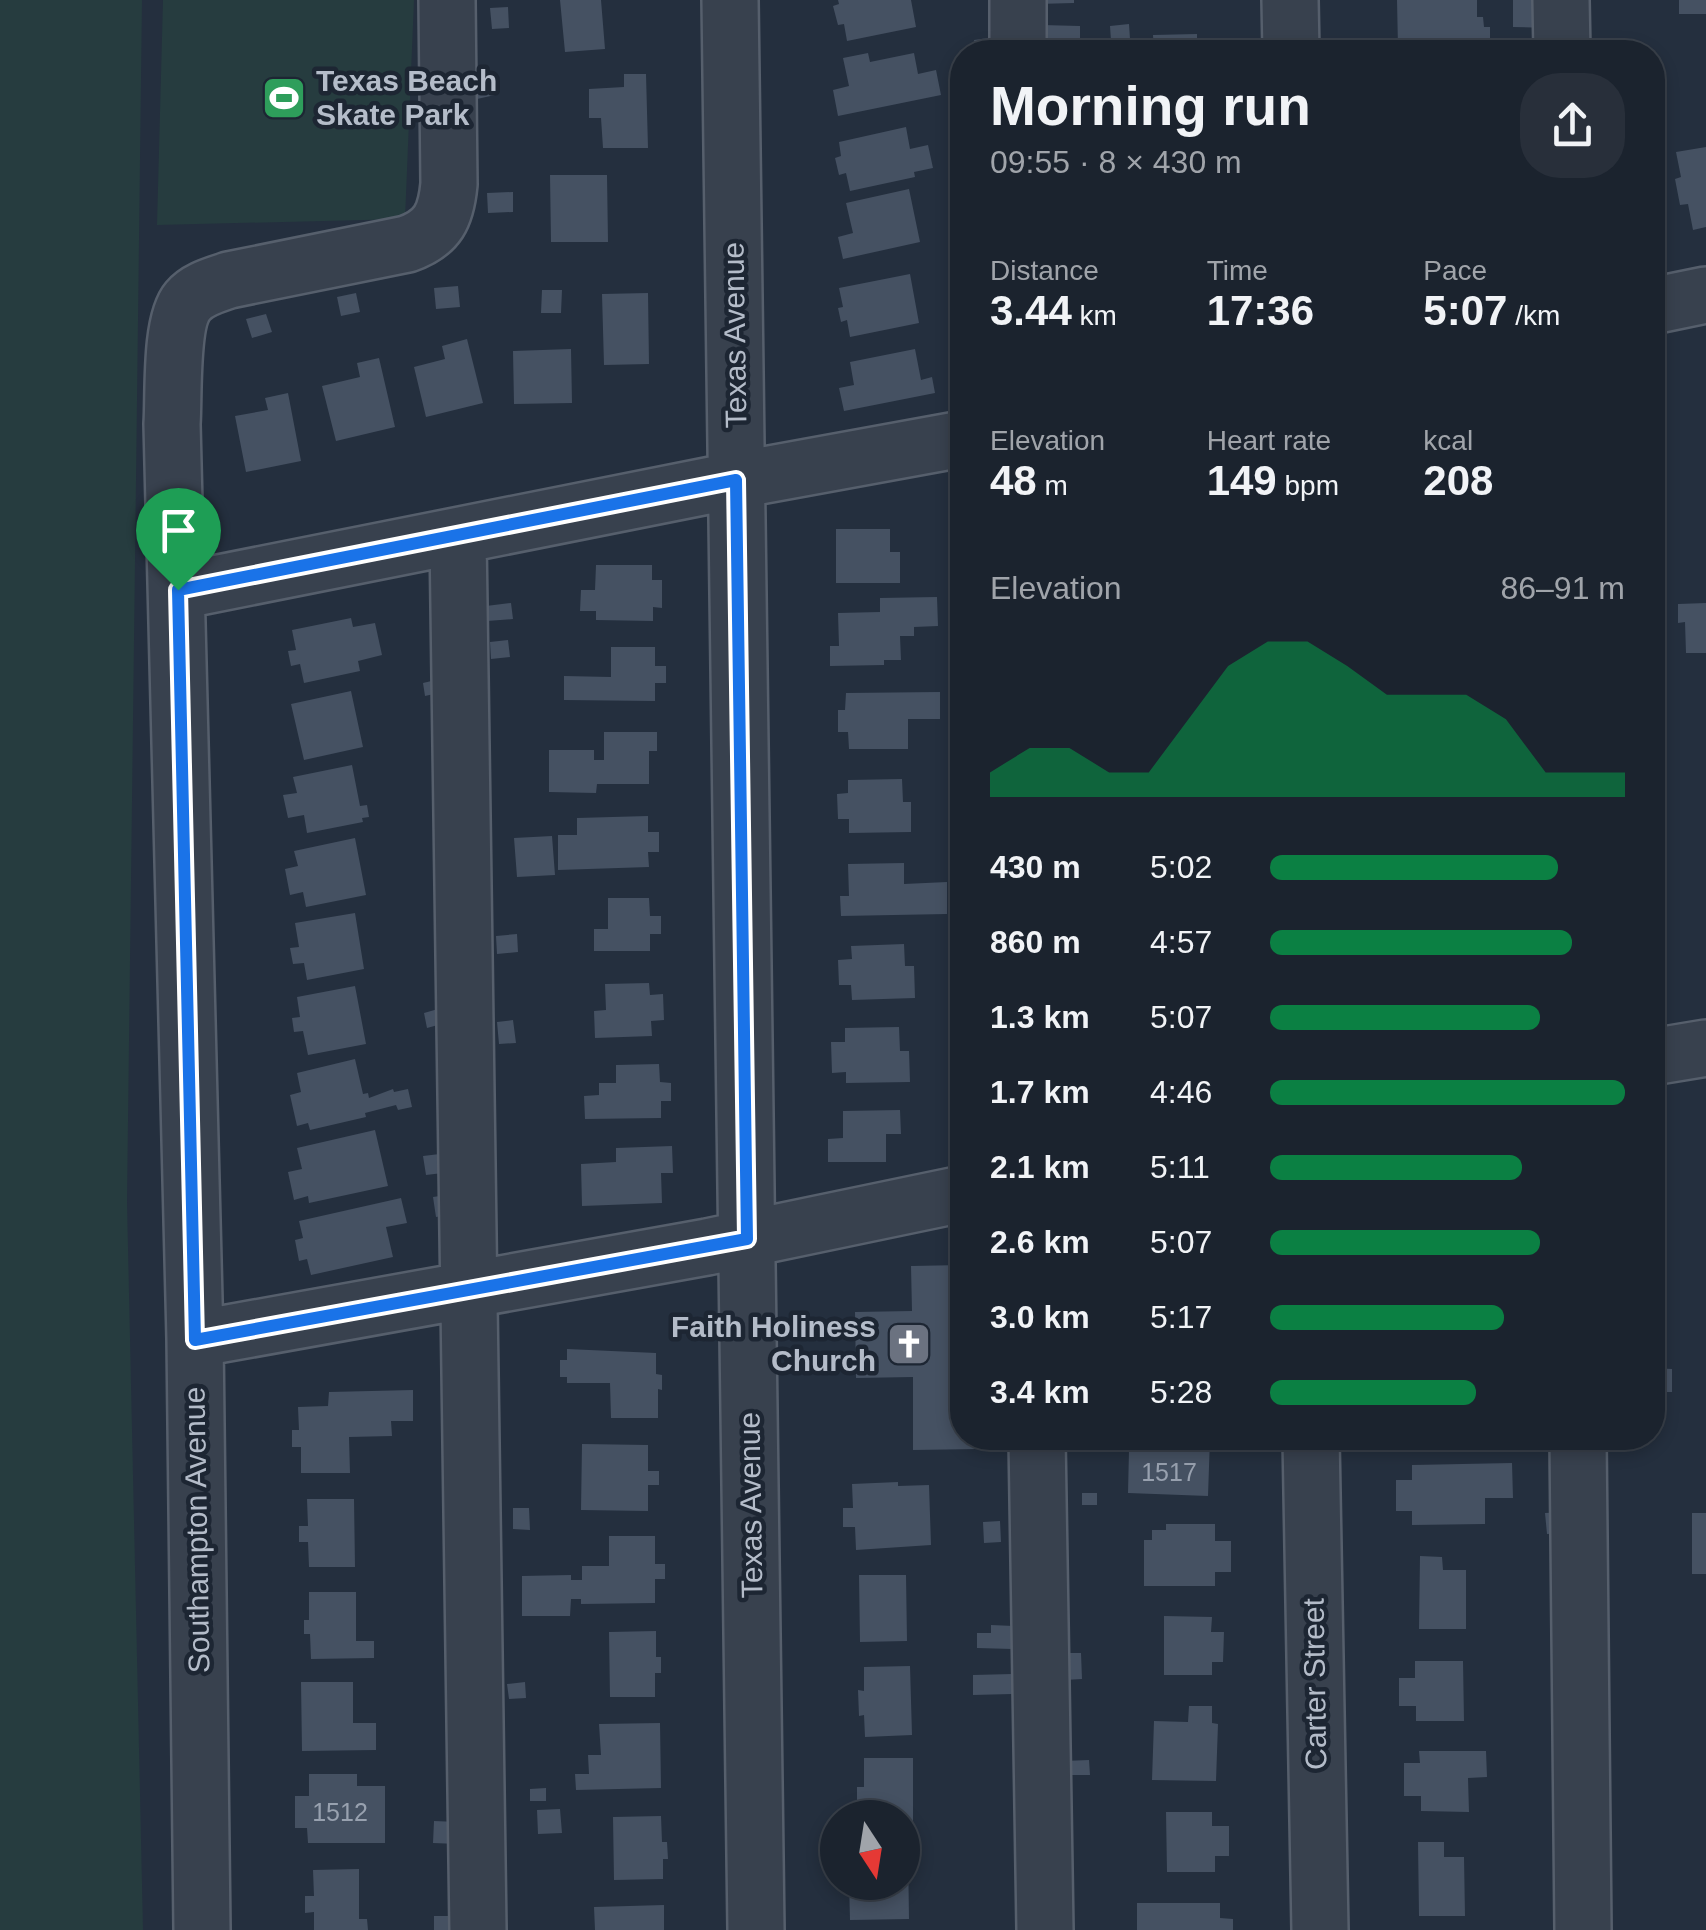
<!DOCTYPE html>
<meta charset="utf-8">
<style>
:root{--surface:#1b232e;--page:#282f3a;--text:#f1f3f6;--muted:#a0a4aa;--line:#39404a;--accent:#0b8043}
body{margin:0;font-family:Helvetica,sans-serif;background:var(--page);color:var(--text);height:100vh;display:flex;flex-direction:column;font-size:38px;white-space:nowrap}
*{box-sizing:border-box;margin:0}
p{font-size:32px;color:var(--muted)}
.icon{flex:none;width:55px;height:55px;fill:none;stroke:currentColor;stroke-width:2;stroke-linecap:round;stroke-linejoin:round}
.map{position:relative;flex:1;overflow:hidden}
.details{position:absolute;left:950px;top:40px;width:715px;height:1410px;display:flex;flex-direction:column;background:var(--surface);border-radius:40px;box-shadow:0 5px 15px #0003,0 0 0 2px var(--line)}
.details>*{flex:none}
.needle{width:65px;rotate:168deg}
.fabs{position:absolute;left:820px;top:1800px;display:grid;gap:20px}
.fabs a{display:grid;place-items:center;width:100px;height:100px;border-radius:50%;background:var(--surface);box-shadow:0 5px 15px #0003,0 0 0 2px var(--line);font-size:50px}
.pin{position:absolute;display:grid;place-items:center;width:85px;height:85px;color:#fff;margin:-102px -42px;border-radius:50% 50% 50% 0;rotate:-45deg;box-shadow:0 0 10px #0007}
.pin .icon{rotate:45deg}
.round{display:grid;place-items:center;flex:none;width:105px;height:105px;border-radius:40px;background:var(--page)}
.head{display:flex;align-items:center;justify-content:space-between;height:170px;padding:0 40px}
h1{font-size:55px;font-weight:700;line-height:75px}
.stats{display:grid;grid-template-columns:repeat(3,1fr);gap:15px;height:170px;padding:10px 40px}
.stats div{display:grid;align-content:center}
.stats b{font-size:42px;font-weight:700}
.stats small{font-size:28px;font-weight:400}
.stats p{font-size:28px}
.chart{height:280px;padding:20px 40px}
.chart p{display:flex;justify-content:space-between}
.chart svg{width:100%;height:180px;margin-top:10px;fill:var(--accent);opacity:.7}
ul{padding:0 40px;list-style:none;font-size:32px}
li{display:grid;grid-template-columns:160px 120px 1fr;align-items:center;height:75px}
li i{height:25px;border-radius:12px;background:var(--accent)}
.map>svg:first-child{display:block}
</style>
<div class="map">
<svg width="1706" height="1930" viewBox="0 0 1706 1930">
<rect width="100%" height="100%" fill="#242f3e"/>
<!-- green -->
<path fill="#263c3f" d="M0 0H142L127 1202 143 1930H0Z
M163 0H414L405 219 157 225Z"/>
<!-- building -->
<path fill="#455162" d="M560 0H601L605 49 565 52Z
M838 0H911L916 27 847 41 844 24 838 25 833 6 839 4Z
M1036 0H1074V3L1037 4Z
M1397 0H1477V17H1483L1484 27H1490V45L1398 48Z
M1513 0H1552L1551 28 1513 27Z
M1679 0H1706V14H1679Z
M508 7 509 28 492 29 490 8Z
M1129 24 1130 39 1111 41 1110 26Z
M1042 25 1080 26V52L1041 50Z
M1197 34V52H1154L1153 35Z
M996 37 998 52H976L974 40Z
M868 53 870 62 914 53 918 74 936 70 941 95 838 116 833 90 849 86 843 58Z
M492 74 495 95 477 99 474 76Z
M624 74H646L648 148H603L601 118H589V89L624 87Z
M906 127 910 149 928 145 933 168 914 172 915 177 850 191 846 173 839 175 835 158 841 156 839 142Z
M1706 147V227L1693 230 1688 204 1680 205 1675 179 1681 177 1676 152Z
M550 175H607L608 242H551Z
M909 189 920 242 843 259 838 237 853 233 846 203Z
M513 192V212L488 213 487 193Z
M910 274 919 323 850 337 847 320 841 322 838 308 843 307 839 288Z
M458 286 460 307 436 309 434 288Z
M542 290H562L561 313H541Z
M356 293 360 312 341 316 337 297Z
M648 293 649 364 604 365 602 294Z
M266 314 272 332 252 338 246 319Z
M467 339 483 403 426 417 414 367 445 359 442 346Z
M571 349 572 403 514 404 513 351Z
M915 349 921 380 932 377 935 393 844 411 839 388 854 385 850 362Z
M379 358 395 427 336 441 322 386 360 377 357 363Z
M288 393 301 461 246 472 235 416 268 410 265 398Z
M836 529H890V552H900V583H836Z
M596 565H652V580H662V608L653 607V621L596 620V611H580L581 590H595Z
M937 597 938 626 914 627V636H900L901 660H884V665L830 666V646H839L838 613 880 612V598Z
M511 603 513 619 487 621 486 606Z
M1706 603V653H1686L1685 622 1678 623V604Z
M351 618 353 627 375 623 382 655 358 661 360 671 304 683 300 664 291 666 288 651 296 650 292 630Z
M956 632H962V672H956Z
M508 640 510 657 491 659 490 642Z
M611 647H655V666H666V683H655V701L564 700V676L611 677Z
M444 678 447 691 425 696 423 683Z
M351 691 363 747 304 760 291 704Z
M940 692V719H908V749H849L848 732H838V710H845L846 693Z
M604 732H657V751H649V784H597L596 793 549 792V750H594V760H604Z
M352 765 360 806 367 805 369 817 362 818 363 822 307 833 304 815 288 818 283 795 297 793 293 777Z
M902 779 903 802H911V832L849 833V819H838L837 794 848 793V780Z
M648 816V832H659V852H648L649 867 558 870V835H577V818Z
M552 836 555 875 517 877 514 838Z
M355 838 366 895 306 907 303 892 290 895 285 869 298 866 294 851Z
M904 863V884L947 882V914L841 916 840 896H849L848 864Z
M608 898H649L650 916H661V934H650V951H594V929H608Z
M355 913 364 969 307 980 304 963 293 964 290 948 299 947 295 923Z
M517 934 518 952 497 954 496 936Z
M904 944 905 966H914L915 998 852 1000 851 985H839L838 960 852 959 851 946Z
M649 983 650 995 663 994 664 1020 651 1021 652 1036 595 1038 594 1011 606 1010 605 984Z
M355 986 366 1044 308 1055 303 1031 294 1032 292 1018 300 1017 297 997Z
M445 1007 449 1022 427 1028 424 1013Z
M513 1020 516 1043 499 1044 497 1022Z
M899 1027 900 1051H909L910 1082 846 1083V1072L832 1073 831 1042H845V1028Z
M355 1059 363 1094 368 1093 369 1098 393 1089 394 1092 408 1089 412 1107 398 1110 396 1105 365 1113 366 1117 310 1130 308 1123 297 1126 290 1095 301 1092 297 1073Z
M659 1064 660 1082 671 1083V1101H661V1118L585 1119 584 1096 599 1095V1083H616V1065Z
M900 1110 901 1134H886V1162H828V1139L843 1138V1111Z
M375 1130 388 1186 309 1203 308 1196 294 1200 288 1172 302 1169 297 1148Z
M672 1146 673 1173H661L662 1203 582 1206 581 1164 616 1162V1148Z
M448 1153 451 1172 426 1175 423 1156Z
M453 1194 455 1214 436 1217 433 1197Z
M401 1198 407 1223 386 1227 393 1257 311 1275 307 1259 299 1261 295 1240 303 1238 299 1221Z
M962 1265V1438H979V1449L913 1450V1377L856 1378 855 1312 912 1311 911 1266Z
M567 1349 656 1353V1374L662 1375V1390L658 1389V1418H611L610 1383H567V1377H560V1360H567Z
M1652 1368 1672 1369V1392H1652Z
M413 1390V1421H391L392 1436 349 1437 350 1473H301V1447H292V1430H299L298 1407 328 1406 329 1392Z
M994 1438H1010L1011 1446 995 1448Z
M1148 1438H1210L1208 1496 1128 1493 1129 1450 1148 1451Z
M582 1444 648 1445V1471H659V1485H648V1511L581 1510Z
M1512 1463 1513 1498H1485V1524L1412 1525V1511H1396V1480H1412V1465Z
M898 1482V1486L929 1485 931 1545 856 1550 855 1527H843V1508H853L852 1484Z
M1082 1493H1097V1505H1082Z
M307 1499H354L355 1567H309L308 1542H299V1526H308Z
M513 1508H529L530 1530 513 1529Z
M1566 1512 1568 1533 1547 1534 1545 1513Z
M1692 1513H1706V1574H1692Z
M1000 1521 1001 1542 984 1543 983 1522Z
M1166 1524H1215V1541H1231V1572H1215V1586H1144V1540H1152V1530H1166Z
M609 1536H655V1564H665V1579H655V1603L581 1604V1599H571L570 1616H522V1576L571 1575V1580H582V1566H609Z
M1420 1556 1442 1557 1443 1570H1466V1629H1419Z
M859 1575H906L907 1641 860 1642Z
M309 1592H356V1641H374V1658L311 1659 310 1634H304V1620H309Z
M1164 1616 1212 1617 1211 1632H1224L1223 1662H1212V1675H1164Z
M991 1625 1014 1626 1012 1649 977 1648V1633H991Z
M656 1631V1657H661V1673H655V1697H610L609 1632Z
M1062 1653H1081L1082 1679 1064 1680Z
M1415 1661H1463L1464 1721H1416V1706H1399V1678H1415Z
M910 1666 912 1735 865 1737 864 1715 859 1716 858 1690 864 1691V1667Z
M1012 1674V1694L973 1695V1675Z
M301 1682H353V1723H376V1750L302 1751Z
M525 1682 526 1698 509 1699 507 1684Z
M1189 1706H1212V1723L1218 1724 1216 1781 1152 1780 1154 1721 1188 1722Z
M660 1723 661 1788 576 1790 575 1774H589L588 1755H601L599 1724Z
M1419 1751H1486L1487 1777 1468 1778 1469 1812 1421 1811V1796H1404V1763H1420Z
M864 1758H913V1826H902V1818H865V1801H857V1787H864Z
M1089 1760 1090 1775H1065L1064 1761Z
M309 1774H357V1786H385V1843H308L307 1828H295V1796H309Z
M546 1788V1801H530V1789Z
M560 1809 562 1833 538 1834 537 1810Z
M1166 1812H1212V1826H1229V1856H1215V1872H1167Z
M661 1816 662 1842H667L668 1859H663V1879L614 1880 613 1817Z
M434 1821 458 1822V1844L433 1843Z
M1418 1842H1444V1857H1464L1465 1916H1419Z
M902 1850H908L909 1919 850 1920 849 1882H902Z
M359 1869V1919H367L368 1930H314V1912L305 1913V1896H314L313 1870Z
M1137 1903H1220V1918L1233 1919V1930H1137Z
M664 1905V1930H595L594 1907Z
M434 1916H458L457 1930H434Z"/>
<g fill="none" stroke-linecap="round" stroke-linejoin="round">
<!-- minor casing -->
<g stroke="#565f6c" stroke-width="60">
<path id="minor" d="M730 0 756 1930
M1018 0V52
M1290 0 1291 52
M1561 0 1562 52
M1652 306 1706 295
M458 537 478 1930
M179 591 737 480 962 439
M1652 1057 1706 1048
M195 1339 707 1247 962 1194
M1037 1438 1045 1930
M1311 1438 1320 1930
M1578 1438 1583 1930
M202 1930 195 1339 172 424C174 396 170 322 188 301 198 289 215 285 229 280L407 244C438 233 446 216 449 184L447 0"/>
</g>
<!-- minor -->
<use href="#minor" stroke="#38414e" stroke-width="55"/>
</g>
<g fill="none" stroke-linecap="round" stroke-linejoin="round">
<!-- route casing -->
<g stroke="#fff" stroke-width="20">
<path id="route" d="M736 480 747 1239 195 1340 178 590Z"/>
</g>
<!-- route -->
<use href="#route" stroke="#1a73e8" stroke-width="12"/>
</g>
<!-- icons -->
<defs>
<g id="stadium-square" transform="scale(2.25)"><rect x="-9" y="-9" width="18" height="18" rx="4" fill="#2e9e5b" stroke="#1d2633"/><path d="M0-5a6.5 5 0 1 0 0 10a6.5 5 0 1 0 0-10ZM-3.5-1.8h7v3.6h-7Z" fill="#fff"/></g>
<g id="church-square" transform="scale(2.25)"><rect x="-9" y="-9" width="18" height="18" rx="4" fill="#6b7280" stroke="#1d2633"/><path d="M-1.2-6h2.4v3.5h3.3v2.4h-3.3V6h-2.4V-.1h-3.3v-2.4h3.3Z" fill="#fff"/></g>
</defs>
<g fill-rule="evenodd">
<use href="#stadium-square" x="284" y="98"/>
<use href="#church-square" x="909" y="1344"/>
</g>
<g text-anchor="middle" stroke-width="9" stroke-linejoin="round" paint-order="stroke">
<!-- number labels -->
<g font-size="25" fill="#98a1af">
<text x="1169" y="1481">1517</text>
<text x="340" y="1821">1512</text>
</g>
<!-- poi labels -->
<g font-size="30" font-weight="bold" fill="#b4bcc9" stroke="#1d2633" text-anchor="start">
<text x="316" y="91">Texas Beach<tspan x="316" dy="34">Skate Park</tspan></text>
<text x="876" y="1337" text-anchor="end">Faith Holiness<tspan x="876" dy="34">Church</tspan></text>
</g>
<!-- street labels -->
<g font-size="30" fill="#b4bcc9" stroke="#1d2633">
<text transform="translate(735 335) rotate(-91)" y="10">Texas Avenue</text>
<text transform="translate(751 1505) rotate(-91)" y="10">Texas Avenue</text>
<text transform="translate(197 1530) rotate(-91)" y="10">Southampton Avenue</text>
<text transform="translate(1315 1684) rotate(-91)" y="10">Carter Street</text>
</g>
</g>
</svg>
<div class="fabs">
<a><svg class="needle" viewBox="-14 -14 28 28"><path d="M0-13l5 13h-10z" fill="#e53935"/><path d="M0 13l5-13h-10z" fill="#a0a4aa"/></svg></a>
</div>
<div class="pin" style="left:178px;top:590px;background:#1e9e55"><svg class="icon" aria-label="arrive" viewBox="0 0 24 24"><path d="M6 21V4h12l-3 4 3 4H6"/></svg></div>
<section class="details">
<div class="head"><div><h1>Morning run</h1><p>09:55 · 8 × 430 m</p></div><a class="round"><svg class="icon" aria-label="share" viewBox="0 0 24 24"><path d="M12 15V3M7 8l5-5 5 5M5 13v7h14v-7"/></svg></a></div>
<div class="stats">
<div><p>Distance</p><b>3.44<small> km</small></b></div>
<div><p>Time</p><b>17:36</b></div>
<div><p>Pace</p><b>5:07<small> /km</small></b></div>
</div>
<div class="stats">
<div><p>Elevation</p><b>48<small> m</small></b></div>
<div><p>Heart rate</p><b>149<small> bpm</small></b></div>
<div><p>kcal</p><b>208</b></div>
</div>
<div class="chart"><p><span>Elevation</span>86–91 m</p>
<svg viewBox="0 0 160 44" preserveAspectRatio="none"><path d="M0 44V38L10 32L20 32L30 38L40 38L50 25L60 12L70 6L80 6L90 12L100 19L110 19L120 19L130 25L140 38L150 38L160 38V44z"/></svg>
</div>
<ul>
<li><b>430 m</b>5:02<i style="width:81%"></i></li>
<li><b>860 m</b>4:57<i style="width:85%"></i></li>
<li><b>1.3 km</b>5:07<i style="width:76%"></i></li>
<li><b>1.7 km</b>4:46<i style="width:100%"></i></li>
<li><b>2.1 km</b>5:11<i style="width:71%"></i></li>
<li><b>2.6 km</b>5:07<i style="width:76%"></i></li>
<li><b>3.0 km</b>5:17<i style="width:66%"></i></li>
<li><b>3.4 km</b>5:28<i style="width:58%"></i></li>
</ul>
</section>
</div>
